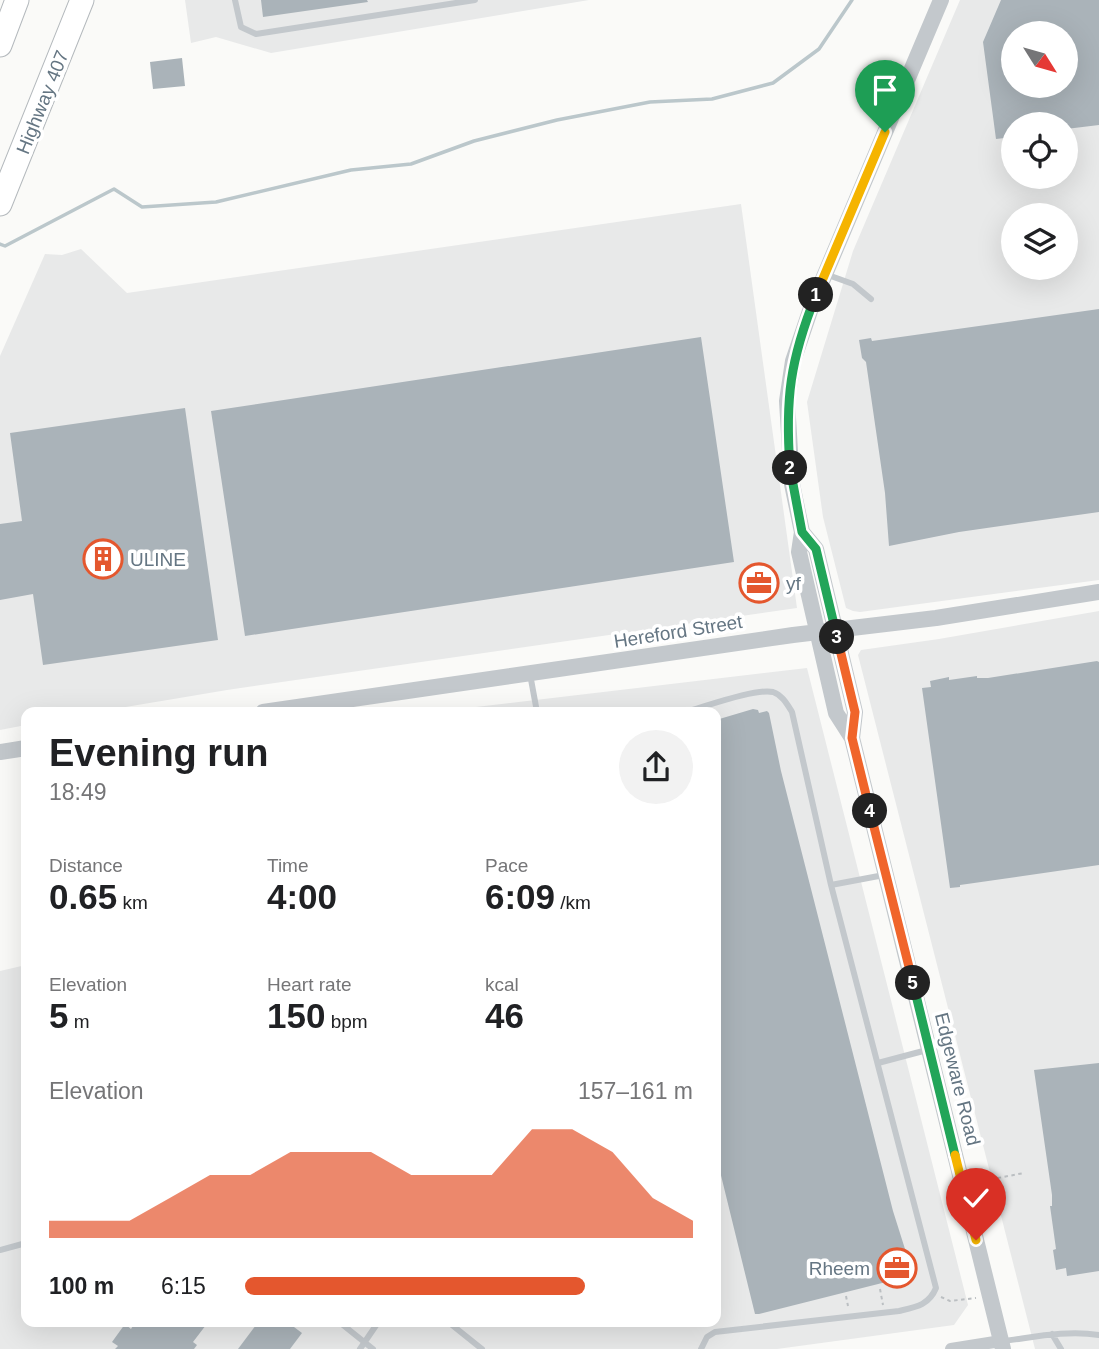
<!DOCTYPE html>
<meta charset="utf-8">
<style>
:root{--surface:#fff;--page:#f2f2f2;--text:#202124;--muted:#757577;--accent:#e4572e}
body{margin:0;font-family:Arial,sans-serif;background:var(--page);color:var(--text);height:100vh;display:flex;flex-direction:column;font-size:26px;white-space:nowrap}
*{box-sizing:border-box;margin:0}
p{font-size:23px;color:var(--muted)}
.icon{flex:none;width:38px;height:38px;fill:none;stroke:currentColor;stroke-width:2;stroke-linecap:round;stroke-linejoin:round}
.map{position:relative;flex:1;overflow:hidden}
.details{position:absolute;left:21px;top:707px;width:700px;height:620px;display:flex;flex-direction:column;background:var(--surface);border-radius:14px;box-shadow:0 7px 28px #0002}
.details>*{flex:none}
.needle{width:46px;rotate:127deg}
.buttons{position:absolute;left:1001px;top:21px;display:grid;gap:14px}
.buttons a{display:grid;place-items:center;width:77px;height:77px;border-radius:50%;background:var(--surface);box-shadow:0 7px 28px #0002;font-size:35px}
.pin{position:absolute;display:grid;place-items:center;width:60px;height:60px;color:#fff;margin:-72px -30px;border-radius:50% 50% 50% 0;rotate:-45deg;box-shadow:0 0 7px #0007}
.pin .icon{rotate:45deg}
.km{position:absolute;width:35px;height:35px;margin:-18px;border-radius:50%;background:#222;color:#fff;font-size:19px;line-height:35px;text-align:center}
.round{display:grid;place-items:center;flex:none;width:74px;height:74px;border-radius:37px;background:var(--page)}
.head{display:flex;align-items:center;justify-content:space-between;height:119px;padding:0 28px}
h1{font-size:38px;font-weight:800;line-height:52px}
.metrics{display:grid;grid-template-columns:repeat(3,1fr);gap:10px;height:119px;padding:7px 28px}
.metrics div{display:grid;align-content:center}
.metrics b{font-size:35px;font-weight:800}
.metrics small{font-size:19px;font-weight:400}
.metrics p{font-size:19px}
.chart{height:196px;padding:14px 28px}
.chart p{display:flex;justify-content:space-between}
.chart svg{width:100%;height:126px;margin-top:7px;fill:var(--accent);opacity:.7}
ul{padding:0 28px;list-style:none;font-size:23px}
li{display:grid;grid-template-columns:112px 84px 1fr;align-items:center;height:52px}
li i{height:18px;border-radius:9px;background:var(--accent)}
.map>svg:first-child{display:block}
</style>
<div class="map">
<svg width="1099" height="1349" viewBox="0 0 1099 1349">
<rect width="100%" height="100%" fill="#fafaf8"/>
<!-- built -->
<path fill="#e8e9e9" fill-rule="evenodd" d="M185 0H589L271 53 216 37 191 43Z
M960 0H1099V580L860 612 853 611 846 608 823 517 807 402 853 251ZM1013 33H1066V86H1013ZM1013 124H1066V177H1013ZM1013 215H1066V268H1013Z
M741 204 797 608 227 690 96 712H26V725L0 730V356L45 254 62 255 81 249 127 293Z
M1099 611V1349H1035L858 655 861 650 939 639Z
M807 668 968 1305 954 1325 777 1349H0V971L26 965V1321H716V712H433Z"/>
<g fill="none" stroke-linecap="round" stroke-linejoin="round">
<!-- stream -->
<path stroke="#bbc7cb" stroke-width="3.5" d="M0 244 5 246 114 189 142 207 216 202 351 170 411 164 474 141 557 120 650 102 712 99 773 83 819 49 852 0"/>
</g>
<!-- building -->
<path fill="#aab3b9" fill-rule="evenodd" d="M261 0H367L368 2 263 17Z
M1001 0H1099V125L1066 129V124H1013V137L996 139 983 42ZM1013 33H1066V86H1013Z
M182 58 185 86 153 89 150 62Z
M1099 309V512L959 532 889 546 885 493 866 362 862 358 859 340 871 338 872 341Z
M701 337 734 562 245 636 211 411Z
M185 408 218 640 43 665 33 594 0 600V524L22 521 10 433Z
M1097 661 1099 662V865L960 885V887L950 888 922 688 931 687 930 681 949 677V680L977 676V678H988Z
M753 709 758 710 759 713 767 711 769 713 781 771 893 1211 911 1268 901 1273 902 1277 898 1279 759 1314H755L754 1310 716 1155V720Z
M1099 1063V1271L1067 1276 1066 1268 1056 1270 1053 1250 1056 1249 1050 1206H1052V1195L1034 1070Z
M136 1321H201L206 1325 193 1342 197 1345 194 1349H115L118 1346 112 1342 125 1324 131 1329Z
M259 1321H286L302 1333 290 1349H238Z"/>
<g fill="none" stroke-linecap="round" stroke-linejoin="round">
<!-- motorway casing -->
<g stroke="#b4b9bd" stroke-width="25">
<path id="motorway" d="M0 45 17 0
M0 204 82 0"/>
</g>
<!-- path -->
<path stroke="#bbbfc2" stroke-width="2" stroke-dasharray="3.5 3.5" stroke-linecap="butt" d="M977 1182 1024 1173
M880 1289 883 1305
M846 1296 848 1306
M941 1297 950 1301 976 1298"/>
<!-- service -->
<path stroke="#c3c8cc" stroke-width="6" d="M235 0 241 27 256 34 475 0
M828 275 853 284 871 299
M530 674 537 712
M685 712C704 707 756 688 773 692 782 695 787 704 792 712L831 885 936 1288C929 1305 916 1307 899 1311L715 1332 707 1337 701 1349
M831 885 884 875
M878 1063 927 1050
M0 1250 26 1243
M338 1321 373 1349
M447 1321 482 1349
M1052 1334 1061 1349
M1004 1341C1035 1337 1067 1330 1099 1335
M360 1349 379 1321"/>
<!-- minor -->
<path stroke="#c3c8cc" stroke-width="12" d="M951 1349 1001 1341"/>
<!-- tertiary -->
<path stroke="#c3c8cc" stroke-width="16" d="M802 532 799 552 836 713 852 738 1003 1349
M263 712 793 635 936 618 1099 592
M852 738 855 712 816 549 802 532 792 484 787 401 793 361 812 305 941 0
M0 752 26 748"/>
<!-- motorway -->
<use href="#motorway" stroke="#fff" stroke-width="23"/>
</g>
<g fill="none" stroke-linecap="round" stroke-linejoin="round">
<!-- split-1 casing -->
<g stroke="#fff" stroke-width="14">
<path id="split-1" d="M816 295 885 132"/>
</g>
<!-- split-2 casing -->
<g stroke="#fff" stroke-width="14">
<path id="split-2" d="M790 468C785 399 790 360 816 295"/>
</g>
<!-- split-3 casing -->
<g stroke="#fff" stroke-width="14">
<path id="split-3" d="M790 468 802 532 816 549 837 637"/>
</g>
<!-- split-4 casing -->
<g stroke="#fff" stroke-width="14">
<path id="split-4" d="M837 637 855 712 852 738 870 811"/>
</g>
<!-- split-5 casing -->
<g stroke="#fff" stroke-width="14">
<path id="split-5" d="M870 811 913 983"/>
</g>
<!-- split-6 casing -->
<g stroke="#fff" stroke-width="14">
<path id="split-6" d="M913 983 955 1155"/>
</g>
<!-- split-7 casing -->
<g stroke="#fff" stroke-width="14">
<path id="split-7" d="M955 1155 976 1240"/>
</g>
<!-- split-1 -->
<use href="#split-1" stroke="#f5b400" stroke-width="9"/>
<!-- split-2 -->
<use href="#split-2" stroke="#22a559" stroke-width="9"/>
<!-- split-3 -->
<use href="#split-3" stroke="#22a559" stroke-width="9"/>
<!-- split-4 -->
<use href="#split-4" stroke="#f0652b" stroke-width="9"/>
<!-- split-5 -->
<use href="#split-5" stroke="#f0652b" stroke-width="9"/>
<!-- split-6 -->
<use href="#split-6" stroke="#22a559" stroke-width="9"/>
<!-- split-7 -->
<use href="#split-7" stroke="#f5b400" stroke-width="9"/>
</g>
<!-- icons -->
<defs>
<g id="building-ring" transform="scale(2.0125)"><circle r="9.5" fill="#fff" stroke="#e4572e" stroke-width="1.5"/><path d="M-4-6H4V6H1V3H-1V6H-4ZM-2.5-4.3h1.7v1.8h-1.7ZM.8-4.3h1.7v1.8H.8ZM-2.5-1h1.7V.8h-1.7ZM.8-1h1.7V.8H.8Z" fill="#e4572e"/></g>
<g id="office-ring" transform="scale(2.0125)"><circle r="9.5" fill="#fff" stroke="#e4572e" stroke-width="1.5"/><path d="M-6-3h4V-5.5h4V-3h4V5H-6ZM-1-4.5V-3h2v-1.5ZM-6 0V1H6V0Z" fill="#e4572e"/></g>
</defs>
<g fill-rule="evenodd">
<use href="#building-ring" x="103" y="559"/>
<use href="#office-ring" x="759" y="583"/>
<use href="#office-ring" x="897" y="1268"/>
</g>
<g text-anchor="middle" stroke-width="7" stroke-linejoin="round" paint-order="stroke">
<!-- street labels -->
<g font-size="19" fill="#657683" stroke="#fff">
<text transform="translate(42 102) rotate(-68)" y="7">Highway 407</text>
<text transform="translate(678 631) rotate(-9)" y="7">Hereford Street</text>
<text transform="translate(958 1079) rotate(76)" y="7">Edgeware Road</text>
</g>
<!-- poi labels -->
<g font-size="19" fill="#657683" stroke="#fff" text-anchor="start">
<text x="130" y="566">ULINE</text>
<text x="786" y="590">yf</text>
<text x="870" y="1275" text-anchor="end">Rheem</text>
</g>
</g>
</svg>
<div class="buttons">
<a><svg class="needle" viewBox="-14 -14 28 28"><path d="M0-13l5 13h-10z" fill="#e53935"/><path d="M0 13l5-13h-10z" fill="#757577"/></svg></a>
<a><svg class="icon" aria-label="locate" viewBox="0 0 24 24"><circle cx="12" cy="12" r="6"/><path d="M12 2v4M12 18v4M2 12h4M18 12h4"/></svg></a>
<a><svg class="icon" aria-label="layers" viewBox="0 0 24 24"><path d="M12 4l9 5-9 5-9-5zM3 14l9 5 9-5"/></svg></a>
</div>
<div class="pin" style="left:885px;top:132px;background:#1e9e55"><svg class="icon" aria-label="arrive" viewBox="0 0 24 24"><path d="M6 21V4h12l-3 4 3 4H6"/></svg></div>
<div class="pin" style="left:976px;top:1240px;background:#d93025"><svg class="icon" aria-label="check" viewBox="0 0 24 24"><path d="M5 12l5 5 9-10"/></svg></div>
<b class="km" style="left:816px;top:295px">1</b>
<b class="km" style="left:790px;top:468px">2</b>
<b class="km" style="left:837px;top:637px">3</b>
<b class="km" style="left:870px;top:811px">4</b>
<b class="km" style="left:913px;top:983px">5</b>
<section class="details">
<div class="head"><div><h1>Evening run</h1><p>18:49</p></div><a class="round"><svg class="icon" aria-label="share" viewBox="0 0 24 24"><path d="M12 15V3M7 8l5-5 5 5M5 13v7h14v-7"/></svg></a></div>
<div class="metrics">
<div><p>Distance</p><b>0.65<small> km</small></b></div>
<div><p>Time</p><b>4:00</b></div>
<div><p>Pace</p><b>6:09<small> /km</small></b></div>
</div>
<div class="metrics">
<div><p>Elevation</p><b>5<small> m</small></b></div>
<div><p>Heart rate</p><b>150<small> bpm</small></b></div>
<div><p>kcal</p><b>46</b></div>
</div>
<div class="chart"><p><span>Elevation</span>157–161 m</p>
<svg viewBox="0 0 160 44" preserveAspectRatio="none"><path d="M0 44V38L10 38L20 38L30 30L40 22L50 22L60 14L70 14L80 14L90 22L100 22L110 22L120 6L130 6L140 14L150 30L160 38V44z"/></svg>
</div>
<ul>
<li><b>100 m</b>6:15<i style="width:76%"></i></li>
</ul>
</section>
</div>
